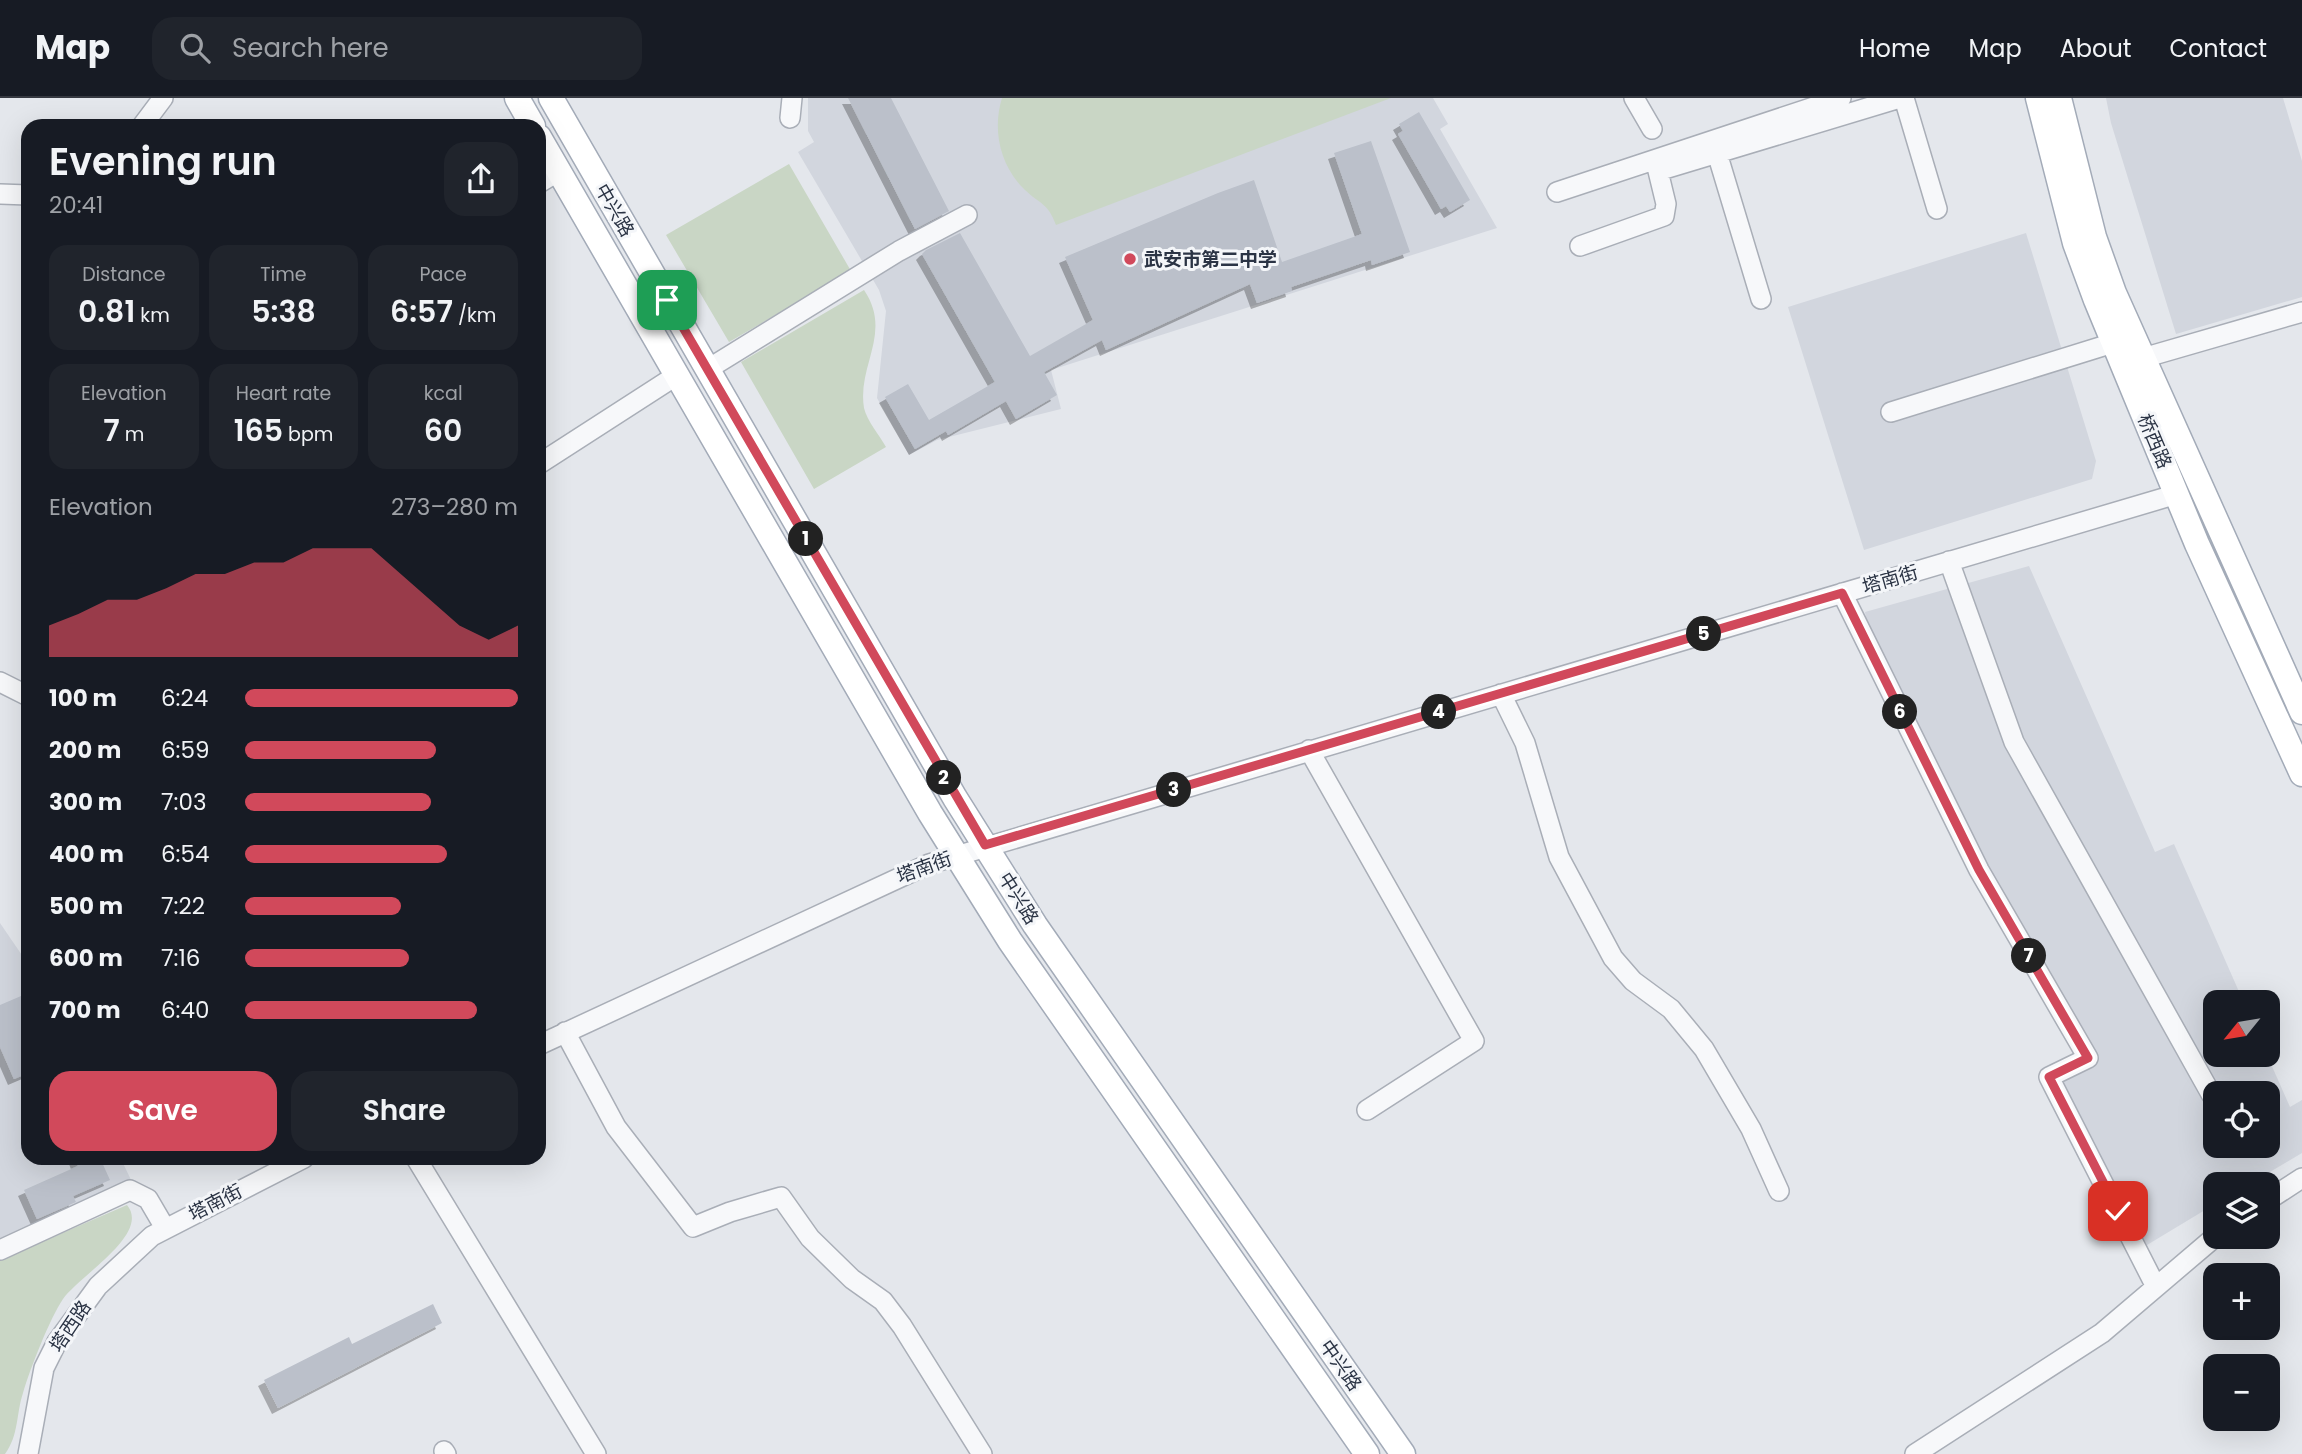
<!DOCTYPE html>
<meta charset="utf-8">
<style>
:root{--surface:#171b24;--page:#20242c;--text:#f1f3f6;--muted:#9ea1a6;--line:#363941;--accent:#d1495b}
body{margin:0;font-family:Poppins,"Noto Sans SC",sans-serif;background:var(--page);color:var(--text);height:100vh;display:flex;flex-direction:column;font-size:26px;white-space:nowrap}
*{box-sizing:border-box;margin:0}
p{font-size:23px;color:var(--muted)}
.icon{flex:none;width:38px;height:38px;fill:none;stroke:currentColor;stroke-width:2;stroke-linecap:round;stroke-linejoin:round}
.map{position:relative;flex:1;overflow:hidden}
.side{position:absolute;left:21px;top:21px;width:525px;height:1046px;display:flex;flex-direction:column;background:var(--surface);border-radius:21px;box-shadow:0 7px 28px #0002}
.side>*{flex:none}
.needle{width:46px;rotate:240deg}
.buttons{position:absolute;left:2203px;top:892px;display:grid;gap:14px}
.buttons a{display:grid;place-items:center;width:77px;height:77px;border-radius:14px;background:var(--surface);box-shadow:0 7px 28px #0002;font-size:35px}
.pin{position:absolute;display:grid;place-items:center;width:60px;height:60px;color:#fff;margin:-30px;border-radius:14px;box-shadow:0 4px 10px #0006}
.km{position:absolute;width:35px;height:35px;margin:-18px;border-radius:50%;background:#222;color:#fff;font-size:19px;line-height:35px;text-align:center}
.round{display:grid;place-items:center;flex:none;width:74px;height:74px;border-radius:21px;background:var(--page)}
.head{display:flex;align-items:center;justify-content:space-between;height:119px;padding:0 28px}
h1{font-size:38px;font-weight:600;line-height:52px}
.metrics{display:grid;grid-template-columns:repeat(3,1fr);gap:10px;height:119px;padding:7px 28px}
.metrics div{display:grid;align-content:center;border-radius:18px;background:var(--page);text-align:center}
.metrics b{font-size:30px;font-weight:600}
.metrics small{font-size:19px;font-weight:400}
.metrics p{font-size:19px}
.chart{height:196px;padding:14px 28px}
.chart p{display:flex;justify-content:space-between}
.chart svg{width:100%;height:126px;margin-top:7px;fill:var(--accent);opacity:.7}
.primary-button{display:flex;gap:14px;margin-top:auto;padding:14px 28px}
.primary-button a{flex:1;height:80px;border-radius:21px;background:var(--accent);color:#fff;font-size:28px;font-weight:600;line-height:80px;text-align:center}
.primary-button a+a{background:var(--page);color:var(--text)}
ul{padding:0 28px;list-style:none;font-size:23px}
li{display:grid;grid-template-columns:112px 84px 1fr;align-items:center;height:52px}
li i{height:18px;border-radius:9px;background:var(--accent)}
header{display:flex;align-items:center;gap:42px;box-sizing:border-box;height:98px;padding:0 35px;background:var(--surface);border-bottom:2px solid var(--line)}
header strong{font-size:33px}
nav{display:flex;gap:38px;margin-inline-start:auto;font-size:24px}
.search{width:490px;height:63px;background:var(--page);display:flex;align-items:center;gap:18px;box-sizing:border-box;padding:0 24px;border-radius:21px;color:var(--muted);font-size:26px}
.map>svg:first-child{display:block}
</style>
<header>
<strong>Map</strong>
<div class="search"><svg class="icon" aria-label="search" viewBox="0 0 24 24"><circle cx="10" cy="10" r="6"/><path d="M15 15l6 6"/></svg>Search here</div>
<nav><a>Home</a><a>Map</a><a>About</a><a>Contact</a></nav>
</header>
<div class="map">
<svg width="2302" height="1356" viewBox="0 0 2302 1356">
<defs>
<filter id="shadow"><feDropShadow dx="-6" dy="6" stdDeviation="0" flood-color="#0004"/></filter>
</defs>
<rect width="100%" height="100%" fill="#e4e7ec"/>
<!-- built -->
<path fill="#d2d6de" fill-rule="evenodd" d="M808 0H1433L1448 26 1440 31 1497 130 1051 272 1061 311 937 342 909 357 877 300 886 213 879 192 798 54 814 44 808 33Z
M2106 0H2283L2302 63V199L2176 236 2111 25Z
M2026 135 2096 363 2092 381 1864 452 1788 209Z
M2029 468 2155 754 2174 746 2244 905H2216V957H2267L2290 1009 2302 1002V1055L2248 1087H2216L2215 1106 2147 1147 2054 983 2095 959 1958 716 1870 541 1865 514ZM2216 996H2268V1048H2216Z
M0 825 28 866V1060L121 1061 132 1084 0 1142Z"/>
<!-- green -->
<path fill="#c9d6c5" d="M1002 0H1391L1056 127C1048 105 1041 107 1025 92 1000 68 992 32 1002 0Z
M789 66 851 173 729 244 666 137Z
M864 192C893 235 857 267 864 310 867 323 880 338 886 349L814 391 741 264Z
M127 1107C151 1136 80 1177 63 1201 50 1220 30 1271 23 1295 16 1316 19 1337 5 1356H0V1162Z"/>
<!-- building -->
<path fill="#bbc0ca" filter="url(#shadow)" d="M848 0H891L949 113 915 131Z
M1419 14 1470 102 1450 114 1446 108 1441 111 1398 36 1403 33 1399 26Z
M1371 43 1410 154 1372 167 1371 162 1291 189 1292 193 1257 205 1250 186 1106 252 1102 242 1044 274 1057 297 1016 321 1006 303 948 337 946 333 915 351 885 299 908 286 929 322 995 284 922 156 926 152 960 135 1030 258 1093 222 1065 159 1218 95 1254 82 1282 164 1362 136 1334 55Z
M28 895V975L14 981 0 949V907Z
M75 1060H100L110 1082 73 1098 76 1104 37 1121 24 1092 78 1068Z
M433 1206 442 1225 278 1310 264 1282 349 1239 352 1246Z"/>
<g fill="none" stroke-linecap="round" stroke-linejoin="round">
<!-- minor casing -->
<g stroke="#a9aeb7" stroke-width="22">
<path id="minor" d="M1634 0 1652 31
M1904 0 1937 111
M790 20 792 0
M142 28 163 0
M1717 55 1761 201
M539 85 559 73
M1557 94 1841 0
M0 96 28 97
M1580 148 1664 118 1666 106 1658 73 1900 0
M2143 260 2302 214
M708 271 899 153 967 117
M1891 314 2113 245
M539 366 677 277
M1949 463 2014 644 2211 996
M1842 495 1979 772 2088 960 2049 979 2155 1187
M0 584 28 598
M1501 596 1525 645 1559 759 1613 860 1633 883 1671 911 1704 951 1751 1031 1779 1093
M1309 652 1474 943 1367 1012
M565 934 616 1029 693 1129 730 1114 781 1099 810 1140 852 1181 883 1203 902 1228 982 1356
M539 947 929 766 2177 396
M416 1060 596 1356
M2268 1102 2302 1080
M0 1152 130 1092 148 1101 165 1130
M444 1353 446 1356
M28 1356 44 1270 57 1244 98 1188 152 1138 304 1060
M1915 1356 2102 1235 2216 1138"/>
</g>
<!-- major casing -->
<g stroke="#a3abb8" stroke-width="27">
<path id="major" d="M517 0 533 28
M551 0 955 700 1035 827 1403 1356
M2038 0 2075 145 2096 202 2197 446 2302 676
M2059 0 2094 139 2114 195 2302 614
M539 39 930 715 1010 843 1367 1356"/>
</g>
<!-- minor -->
<use href="#minor" stroke="#f7f8fa" stroke-width="19"/>
<!-- major -->
<use href="#major" stroke="#fff" stroke-width="24"/>
</g>
<g fill="none" stroke-linecap="round" stroke-linejoin="round">
<!-- route casing -->
<g stroke="#fff" stroke-width="14">
<path id="route" d="M667 202 985 747 1842 495 1979 772 2088 960 2049 979 2118 1113"/>
</g>
<!-- route -->
<use href="#route" stroke="#d1495b" stroke-width="9"/>
</g>
<!-- markers -->
<circle fill="#d1495b" stroke="#f4f6f9" stroke-width="2.5" cx="1130" cy="161" r="7"/>
<g text-anchor="middle" stroke-width="6" stroke-linejoin="round" paint-order="stroke">
<!-- street labels -->
<g font-size="19" fill="#2b3445" stroke="#f4f6f9">
<text transform="translate(615 112) rotate(60)" y="7">中兴路</text>
<text transform="translate(2155 343) rotate(67)" y="7">桥西路</text>
<text transform="translate(1890 481) rotate(-16)" y="7">塔南街</text>
<text transform="translate(924 769) rotate(-20)" y="7">塔南街</text>
<text transform="translate(1019 800) rotate(58)" y="7">中兴路</text>
<text transform="translate(215 1104) rotate(-27)" y="7">塔南街</text>
<text transform="translate(70 1228) rotate(-56)" y="7">塔西路</text>
<text transform="translate(1341 1267) rotate(55)" y="7">中兴路</text>
</g>
<!-- poi labels -->
<g font-size="19" font-weight="bold" fill="#2b3445" stroke="#f4f6f9" text-anchor="start">
<text x="1144" y="168">武安市第二中学</text>
</g>
</g>
</svg>
<div class="buttons">
<a><svg class="needle" viewBox="-14 -14 28 28"><path d="M0-13l5 13h-10z" fill="#e53935"/><path d="M0 13l5-13h-10z" fill="#9ea1a6"/></svg></a>
<a><svg class="icon" aria-label="locate" viewBox="0 0 24 24"><circle cx="12" cy="12" r="6"/><path d="M12 2v4M12 18v4M2 12h4M18 12h4"/></svg></a>
<a><svg class="icon" aria-label="layers" viewBox="0 0 24 24"><path d="M12 4l9 5-9 5-9-5zM3 14l9 5 9-5"/></svg></a>
<a>+</a>
<a>−</a>
</div>
<div class="pin" style="left:667px;top:202px;background:#1e9e55"><svg class="icon" aria-label="arrive" viewBox="0 0 24 24"><path d="M6 21V4h12l-3 4 3 4H6"/></svg></div>
<div class="pin" style="left:2118px;top:1113px;background:#d93025"><svg class="icon" aria-label="check" viewBox="0 0 24 24"><path d="M5 12l5 5 9-10"/></svg></div>
<b class="km" style="left:806px;top:441px">1</b>
<b class="km" style="left:944px;top:680px">2</b>
<b class="km" style="left:1174px;top:692px">3</b>
<b class="km" style="left:1439px;top:614px">4</b>
<b class="km" style="left:1704px;top:536px">5</b>
<b class="km" style="left:1900px;top:614px">6</b>
<b class="km" style="left:2029px;top:858px">7</b>
<section class="side">
<div class="head"><div><h1>Evening run</h1><p>20:41</p></div><a class="round"><svg class="icon" aria-label="share" viewBox="0 0 24 24"><path d="M12 15V3M7 8l5-5 5 5M5 13v7h14v-7"/></svg></a></div>
<div class="metrics">
<div><p>Distance</p><b>0.81<small> km</small></b></div>
<div><p>Time</p><b>5:38</b></div>
<div><p>Pace</p><b>6:57<small> /km</small></b></div>
</div>
<div class="metrics">
<div><p>Elevation</p><b>7<small> m</small></b></div>
<div><p>Heart rate</p><b>165<small> bpm</small></b></div>
<div><p>kcal</p><b>60</b></div>
</div>
<div class="chart"><p><span>Elevation</span>273–280 m</p>
<svg viewBox="0 0 160 44" preserveAspectRatio="none"><path d="M0 44V33L10 29L20 24L30 24L40 20L50 15L60 15L70 11L80 11L90 6L100 6L110 6L120 15L130 24L140 33L150 38L160 33V44z"/></svg>
</div>
<ul>
<li><b>100 m</b>6:24<i style="width:100%"></i></li>
<li><b>200 m</b>6:59<i style="width:70%"></i></li>
<li><b>300 m</b>7:03<i style="width:68%"></i></li>
<li><b>400 m</b>6:54<i style="width:74%"></i></li>
<li><b>500 m</b>7:22<i style="width:57%"></i></li>
<li><b>600 m</b>7:16<i style="width:60%"></i></li>
<li><b>700 m</b>6:40<i style="width:85%"></i></li>
</ul>
<div class="primary-button"><a>Save</a><a>Share</a></div>
</section>
</div>
